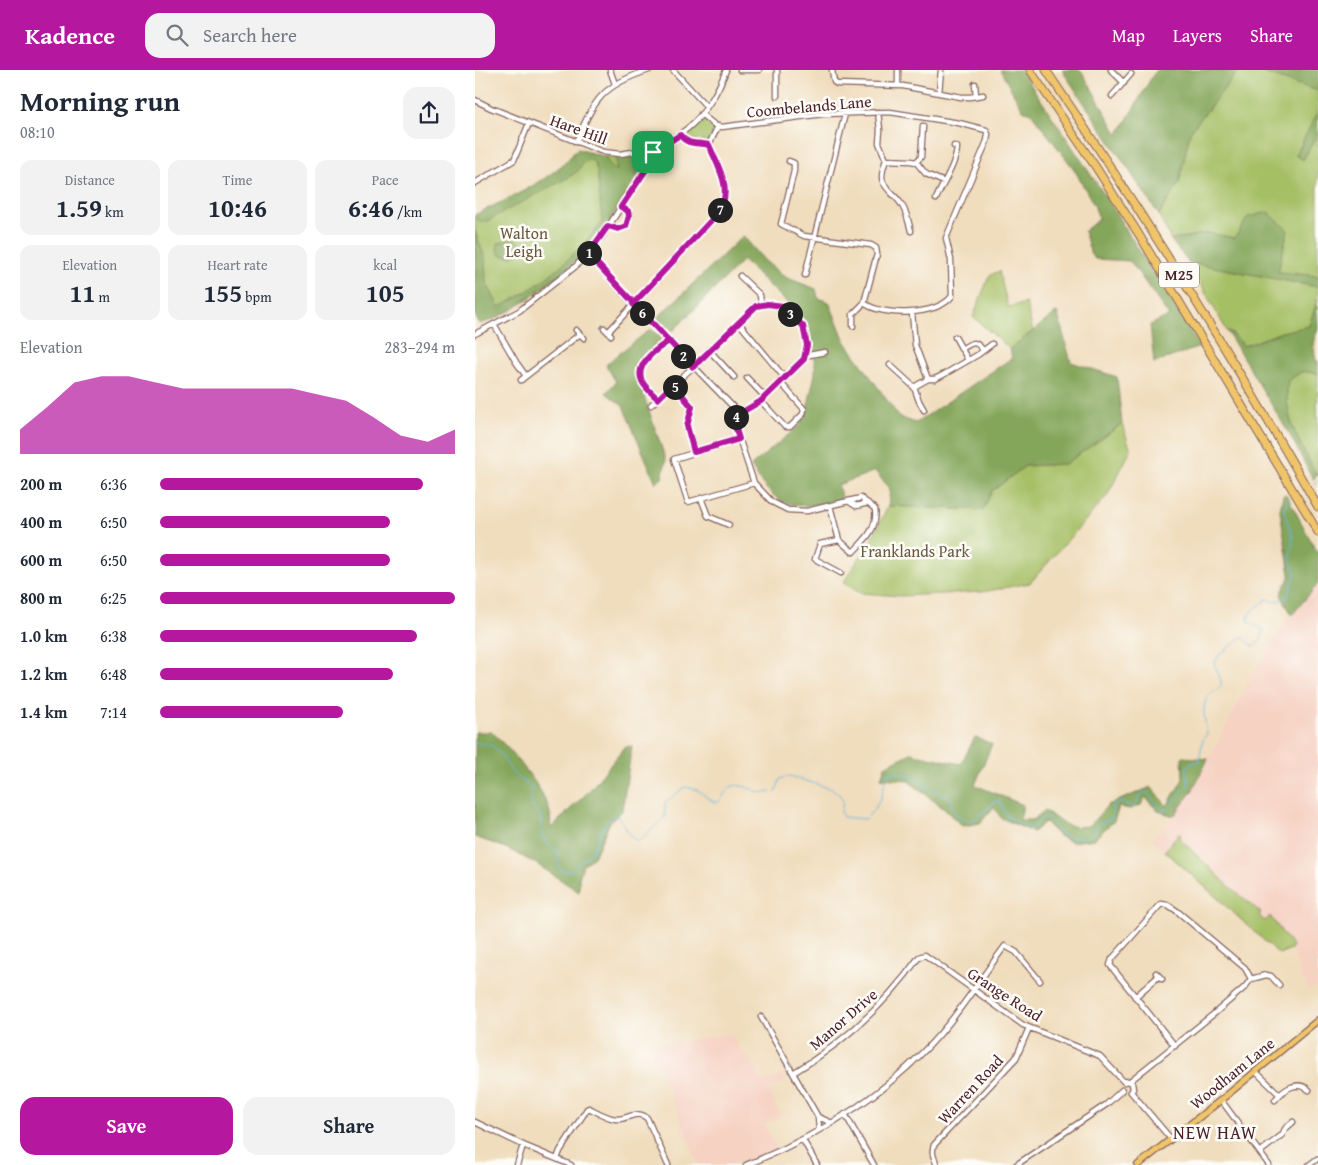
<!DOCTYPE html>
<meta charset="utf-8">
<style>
:root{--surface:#fff;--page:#f2f2f3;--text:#1f2937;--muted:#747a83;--accent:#b5179e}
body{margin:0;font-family:"Gentium Book Plus",serif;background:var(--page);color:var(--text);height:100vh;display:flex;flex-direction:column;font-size:19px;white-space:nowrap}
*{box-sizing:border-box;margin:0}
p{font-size:16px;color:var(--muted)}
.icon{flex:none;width:28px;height:28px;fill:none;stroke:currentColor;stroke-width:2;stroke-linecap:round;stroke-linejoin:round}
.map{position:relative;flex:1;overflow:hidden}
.sheet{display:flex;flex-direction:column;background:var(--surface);width:475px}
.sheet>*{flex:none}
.pin{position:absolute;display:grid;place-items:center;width:42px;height:42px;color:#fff;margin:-21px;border-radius:10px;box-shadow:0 2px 8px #0006}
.km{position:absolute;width:25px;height:25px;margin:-12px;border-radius:50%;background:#222;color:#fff;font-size:14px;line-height:25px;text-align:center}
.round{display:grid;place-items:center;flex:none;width:52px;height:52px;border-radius:15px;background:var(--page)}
.head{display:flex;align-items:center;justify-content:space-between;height:85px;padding:0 20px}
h1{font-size:28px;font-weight:800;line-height:38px}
.figures{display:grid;grid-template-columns:repeat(3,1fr);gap:8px;height:85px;padding:5px 20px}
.figures div{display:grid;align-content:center;border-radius:12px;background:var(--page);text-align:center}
.figures b{font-size:25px;font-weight:800}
.figures small{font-size:14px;font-weight:400}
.figures p{font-size:14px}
.chart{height:140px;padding:10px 20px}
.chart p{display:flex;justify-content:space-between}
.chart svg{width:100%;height:90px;margin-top:5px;fill:var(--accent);opacity:.7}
.primary-button{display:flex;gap:10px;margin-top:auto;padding:10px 20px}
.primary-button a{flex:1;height:58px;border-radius:15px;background:var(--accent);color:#fff;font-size:20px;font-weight:800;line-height:58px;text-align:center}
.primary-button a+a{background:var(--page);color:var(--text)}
ul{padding:0 20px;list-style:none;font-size:16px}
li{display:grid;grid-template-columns:80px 60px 1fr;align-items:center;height:38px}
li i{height:12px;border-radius:6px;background:var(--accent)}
header{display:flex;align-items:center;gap:30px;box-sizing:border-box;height:70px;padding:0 25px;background:var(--accent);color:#fff}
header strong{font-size:24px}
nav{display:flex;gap:28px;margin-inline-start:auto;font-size:18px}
.search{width:350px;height:45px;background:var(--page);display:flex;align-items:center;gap:12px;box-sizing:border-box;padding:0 18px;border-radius:15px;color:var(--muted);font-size:19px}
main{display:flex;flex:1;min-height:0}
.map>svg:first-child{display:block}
</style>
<header>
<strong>Kadence</strong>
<div class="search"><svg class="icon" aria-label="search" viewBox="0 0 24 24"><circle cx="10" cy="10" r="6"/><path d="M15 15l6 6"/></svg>Search here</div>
<nav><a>Map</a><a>Layers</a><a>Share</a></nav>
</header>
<main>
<section class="sheet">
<div class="head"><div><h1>Morning run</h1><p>08:10</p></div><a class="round"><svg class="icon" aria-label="share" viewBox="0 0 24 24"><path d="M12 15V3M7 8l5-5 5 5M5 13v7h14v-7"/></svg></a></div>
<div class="figures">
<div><p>Distance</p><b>1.59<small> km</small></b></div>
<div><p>Time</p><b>10:46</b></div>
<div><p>Pace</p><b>6:46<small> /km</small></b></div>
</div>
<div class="figures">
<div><p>Elevation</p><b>11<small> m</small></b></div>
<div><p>Heart rate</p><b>155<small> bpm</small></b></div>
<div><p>kcal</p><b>105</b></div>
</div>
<div class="chart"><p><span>Elevation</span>283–294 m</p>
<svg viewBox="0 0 160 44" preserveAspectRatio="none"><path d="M0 44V32L10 21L20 9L30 6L40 6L50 9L60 12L70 12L80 12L90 12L100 12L110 15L120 18L130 26L140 35L150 38L160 32V44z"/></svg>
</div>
<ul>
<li><b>200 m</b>6:36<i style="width:89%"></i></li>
<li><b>400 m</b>6:50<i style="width:78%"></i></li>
<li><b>600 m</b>6:50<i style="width:78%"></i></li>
<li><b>800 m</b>6:25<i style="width:100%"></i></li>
<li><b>1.0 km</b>6:38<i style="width:87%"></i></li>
<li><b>1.2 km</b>6:48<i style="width:79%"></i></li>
<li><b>1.4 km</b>7:14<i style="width:62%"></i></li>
</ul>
<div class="primary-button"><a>Save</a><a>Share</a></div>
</section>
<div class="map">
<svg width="843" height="1095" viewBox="0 0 843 1095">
<rect width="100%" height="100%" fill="#fdfcf7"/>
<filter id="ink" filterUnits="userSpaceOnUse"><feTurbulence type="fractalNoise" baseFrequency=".02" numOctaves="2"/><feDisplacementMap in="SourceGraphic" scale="10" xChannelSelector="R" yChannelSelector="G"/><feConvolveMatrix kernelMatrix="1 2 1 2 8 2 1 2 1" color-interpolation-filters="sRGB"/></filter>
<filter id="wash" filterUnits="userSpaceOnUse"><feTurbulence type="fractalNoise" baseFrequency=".0096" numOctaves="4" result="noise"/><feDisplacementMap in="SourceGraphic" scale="20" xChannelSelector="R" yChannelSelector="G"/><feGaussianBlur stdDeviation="1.12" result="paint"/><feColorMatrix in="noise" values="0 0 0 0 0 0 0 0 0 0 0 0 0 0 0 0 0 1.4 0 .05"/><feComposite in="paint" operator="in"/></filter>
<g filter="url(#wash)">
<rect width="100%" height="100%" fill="#f0ddbd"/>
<!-- built -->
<path fill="#f6d2c3" d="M843 514V916L833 920 816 879 804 884 676 769 693 754 717 721 781 599 806 559Z
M258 964 262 975 278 994 287 1013 307 1004 311 1011 293 1020 306 1045 289 1054 302 1078 256 1095H224L175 976Z"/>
<!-- green -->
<path fill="#a5bf65" stroke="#786f48" d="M764 0H780L843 21V41L821 85 828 90 843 63V206L803 202 812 160 773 147 760 168 733 163 696 170 684 145 704 113 715 62Z
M231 51 239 58 234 72 212 69 211 67 224 55Z
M102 79 127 86 147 88 167 85 171 89 170 95C155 115 144 139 128 159 98 197 51 239 4 254L0 244V145C35 127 78 111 102 79Z
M713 192 843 217V230L834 256 807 262 769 276 758 264 752 261Z
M524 201 533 237 551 233 558 261 535 279 498 247 514 206Z
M829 301 843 304 842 406C825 372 807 349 813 309Z
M647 354 656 380 632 426 555 513 507 522 426 526 385 523 368 513 396 470 413 436 508 440 517 421 550 396 590 394Z
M704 764 706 765 704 768 754 816 786 843 784 846 790 851 795 846 818 877 816 879 804 884 690 781 702 765Z"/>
<!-- forest -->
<path fill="#84a65a" stroke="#676242" d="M525 0H546L630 126 725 277 679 293 675 255 694 246 655 191 620 189 616 185 609 161 624 149 619 135 599 99 556 43 548 40Z
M587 0H606L643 65 681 0H764L715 62 704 113 684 145Z
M780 0H843V21Z
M843 41V63L828 90 821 85Z
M102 79 131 87 132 91 142 101 140 87 161 85 164 89 165 99 162 101V106L129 159 109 184 40 238 17 250 4 254 0 244V161L10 188 11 212 24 237C65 217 99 188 127 152L122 101 119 92 115 90 108 92 104 100 94 107 8 153 0 148V145C35 127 78 111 102 79Z
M793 142 813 160 803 202 843 206V217L713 192 696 170 733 163 760 168 773 147Z
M268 166 290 191 310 207 341 219 343 228 354 232 370 271 424 347 441 353 537 288 535 279 582 242 596 292 642 307 647 354 590 394 550 396 517 421 508 440 413 436 415 420 400 401 363 415 367 429C340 435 316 443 294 421 287 415 281 404 276 396L325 355 331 344 340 304V290L330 250 268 190 198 261 182 248Z
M39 169 45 172 48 177 47 181 36 187 25 185 22 180 23 173Z
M842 230 843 259 838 273 841 291H843V304L827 301 813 311C807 347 826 375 842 406L838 409 816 367 752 261 758 264 769 276 807 262 834 256Z
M176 259 187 269 162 289 159 298 191 390 187 408 181 413 148 336 131 323 141 312 131 295 142 285Z
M811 424 843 484V514L817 545 806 525 815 505 805 440 808 425Z
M0 662H17C34 678 71 720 75 743 76 748 75 754 76 758L114 721 150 677 157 676 147 741 135 752 119 787 108 795 104 808V822L60 793 31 778 0 767Z
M500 667 517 674 500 715 548 735 545 750H558L570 740C588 754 590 758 614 756L633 735 676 717 692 736 708 709 707 687 733 689 717 721 699 746 683 741 670 727 666 735 655 739 644 737 639 751 619 769 597 772 584 766 570 752 558 762 526 748 519 737 505 753 487 756 468 738 432 710 406 708 410 696 436 683 486 694Z"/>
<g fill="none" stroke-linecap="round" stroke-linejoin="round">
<!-- stream -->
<path stroke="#67b4e0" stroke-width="1" d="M839 413 843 411
M0 673C26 672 24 686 38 703 43 709 51 712 57 718L55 734 65 745C66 756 65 767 74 776 77 778 83 780 84 784 85 788 82 794 85 800 97 805 99 797 107 790 110 787 114 786 116 783 124 771 126 749 142 746 151 753 152 769 164 771L190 747V733L210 717C226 718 227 726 241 733 249 730 249 719 258 716 266 714 273 718 281 721 288 724 294 722 301 721L305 709 315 706 357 719 364 724 368 731 366 742 368 747 390 749C405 736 409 722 411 703 436 697 451 723 474 726L477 731 476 737 482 745 492 751 500 749 507 744 520 731H524L533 747 554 759 569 747C578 750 579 759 586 764 596 771 609 767 619 764L623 755 637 748 638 735 645 732 659 737 662 734 664 726 668 723H673C678 730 683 740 691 741 700 733 704 722 714 715L711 698 713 695 724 691 728 669 732 664C729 643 723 627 746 617V610L739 594 744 585 767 567C772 569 773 574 779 576 786 572 787 568 788 561L786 558 774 552 773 546C778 539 785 536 791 529L800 532 812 528 821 503 815 491 818 467 808 439 815 428"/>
</g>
</g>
<g filter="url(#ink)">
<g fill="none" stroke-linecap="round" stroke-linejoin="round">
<!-- minor casing -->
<g stroke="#84625e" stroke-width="7">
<path id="minor" d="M135 0 140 14
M198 0 231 36
M265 0H284
M357 0 359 12 362 14 428 16 486 27H495L508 25
M423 0V16
M636 0 649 13
M500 14 501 26
M464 23 466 0
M302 26V0
M637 26 656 4
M0 30 16 38 128 82 145 84 170 80 178 82C190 73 202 67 213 58 230 44 244 20 251 0
M403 42 405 60 404 73 411 90 436 91 441 92 451 104 469 112
M226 44 241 56 247 57 348 44 415 42 484 53 511 60 513 64 512 71 471 168 476 190 477 226C463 246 407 247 389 233
M205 65C214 75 221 72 234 75
M101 72C120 28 128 15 174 0
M234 75 243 56
M411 90C402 114 409 114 424 131 431 139 433 150 436 161
M314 91 319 93V101L306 154 329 166 396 175 401 178 402 184 389 233 378 244V256
M441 92 446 87 448 56
M0 113 39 90 54 53
M461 129C467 115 482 92 482 77L479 76
M133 156 143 159 151 156 155 146 153 141 146 137
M113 184 158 234 264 343
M330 205 370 44
M265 206 285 225 286 234
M437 243 440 275 453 309
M264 253 309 307
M19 254 41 292 51 306
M129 258 136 265
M101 260 109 268
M133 262 234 153C262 121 249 110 234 75
M0 264 44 241 101 196 126 168 160 115 176 92 178 89V82
M480 267 493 290
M486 279C498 273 499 269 508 280
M234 280 259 307
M329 286 350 282
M415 295 439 317 453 309H460L468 305 504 284 517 274
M272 308 290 327
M46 310 105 264
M198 314 217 337 212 356 219 382
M439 317 444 331 449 340
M183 329C178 324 170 318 167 311 159 294 182 279 194 271
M286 331 310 357H315L328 344 329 339 305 312
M176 335 218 297 281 236 293 234 308 236 328 256 332 275 329 289 286 331 264 343 261 347V359L279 413 297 432 313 440 332 441 386 428 400 439C403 458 391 469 378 482L364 470 355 436
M264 369 199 389 213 432 279 413
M226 428 233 446 254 455
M373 431 381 436 393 433
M364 470 345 474 340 489 366 503
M681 903 687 909
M660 927 684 906
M286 947 343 1047 344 1060
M700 976 635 895 637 889 686 834 693 835 702 841 770 898 776 909
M781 1002 804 1024
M318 1003C369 973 410 935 444 887L450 885 548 955 625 986 649 1012 653 1011 657 1013 658 1019 656 1022
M655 1011 740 943 770 917 776 909 791 905 796 906 804 915
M656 1022 696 1069
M746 1030 794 1095
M800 1030C809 1019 822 1010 834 1020
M370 1044 399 1095
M343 1047 357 1053
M0 1052 48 1075 96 1095
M328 1070 342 1095
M785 1082 807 1065 810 1059 818 1052
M82 1089 85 1081 112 1039 114 1038C122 1042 132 1048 141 1049 153 1050 161 1039 172 1048L193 1095
M42 1095 48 1075
M271 1095C347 1065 422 1018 474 953 494 928 511 901 530 876L541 882 565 911
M462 1095C459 1088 456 1083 459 1075L541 988 554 958
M541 1095 632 1034 647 1020
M834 1095 842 1089"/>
</g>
<!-- major casing -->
<g stroke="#84625e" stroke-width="8">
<path id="major" d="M663 1095 746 1030 843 950"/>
</g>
<!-- highway casing -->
<g stroke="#84625e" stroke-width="9">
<path id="highway" d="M555 0 622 99 663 163 843 462
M571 0C667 142 758 288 843 437"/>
</g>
<!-- minor -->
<use href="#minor" stroke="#fff" stroke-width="4.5"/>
<!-- major -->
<use href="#major" stroke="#f0c469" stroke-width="5.5"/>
<!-- highway -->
<use href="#highway" stroke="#f0c469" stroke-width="7"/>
</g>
</g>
<g fill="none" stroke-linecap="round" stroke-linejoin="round" filter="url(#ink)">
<!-- route casing -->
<g stroke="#fff" stroke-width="10">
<path id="route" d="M178 82V89L146 137 153 141 154 146 151 156 143 159 133 156 113 184C148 221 183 259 218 297L281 236 293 234 308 236 328 256 332 275 329 289 286 331 264 344 261 347V359L264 369 219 382 212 356 217 337 198 314 183 329C178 324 170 318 167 311 159 294 182 279 194 271L158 234 243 143C259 120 243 97 234 75 221 72 214 76 205 65L178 82"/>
</g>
<!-- route -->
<use href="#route" stroke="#b5179e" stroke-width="6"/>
</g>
<g text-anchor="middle" stroke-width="5" stroke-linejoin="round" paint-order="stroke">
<!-- shield labels -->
<rect fill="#fdfcf7" stroke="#806168" stroke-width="1" x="684" y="192.5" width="40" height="25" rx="4"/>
<g font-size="15" font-weight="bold" fill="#4a1f2b">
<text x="704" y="210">M25</text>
</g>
<!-- street labels -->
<g font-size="16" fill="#4a1f2b" stroke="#fdfcf7">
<text transform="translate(334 36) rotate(-5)" y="6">Coombelands Lane</text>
<text transform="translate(104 59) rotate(20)" y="6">Hare Hill</text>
<text transform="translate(530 924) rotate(33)" y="6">Grange Road</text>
<text transform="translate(368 949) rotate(-41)" y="6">Manor Drive</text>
<text transform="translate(757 1003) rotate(-39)" y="6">Woodham Lane</text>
<text transform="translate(495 1019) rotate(-47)" y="6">Warren Road</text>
</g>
<!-- park labels -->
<g font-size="16" fill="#6a573f" stroke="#fdfcf7">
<text x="49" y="169">Walton<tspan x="49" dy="18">Leigh</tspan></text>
<text x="440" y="487">Franklands Park</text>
</g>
<!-- neighbourhood labels -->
<g font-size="18" letter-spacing="1" fill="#4a1f2b" stroke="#fdfcf7">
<text x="740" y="1069">NEW HAW</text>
</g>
</g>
</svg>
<div class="pin" style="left:178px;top:82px;background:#1e9e55"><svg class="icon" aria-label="arrive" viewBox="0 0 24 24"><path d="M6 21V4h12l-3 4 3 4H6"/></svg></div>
<b class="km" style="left:114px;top:183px">1</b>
<b class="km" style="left:208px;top:286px">2</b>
<b class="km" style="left:315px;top:244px">3</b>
<b class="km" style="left:261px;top:347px">4</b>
<b class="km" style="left:200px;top:317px">5</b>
<b class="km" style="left:167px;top:243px">6</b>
<b class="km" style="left:245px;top:140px">7</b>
</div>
</main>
